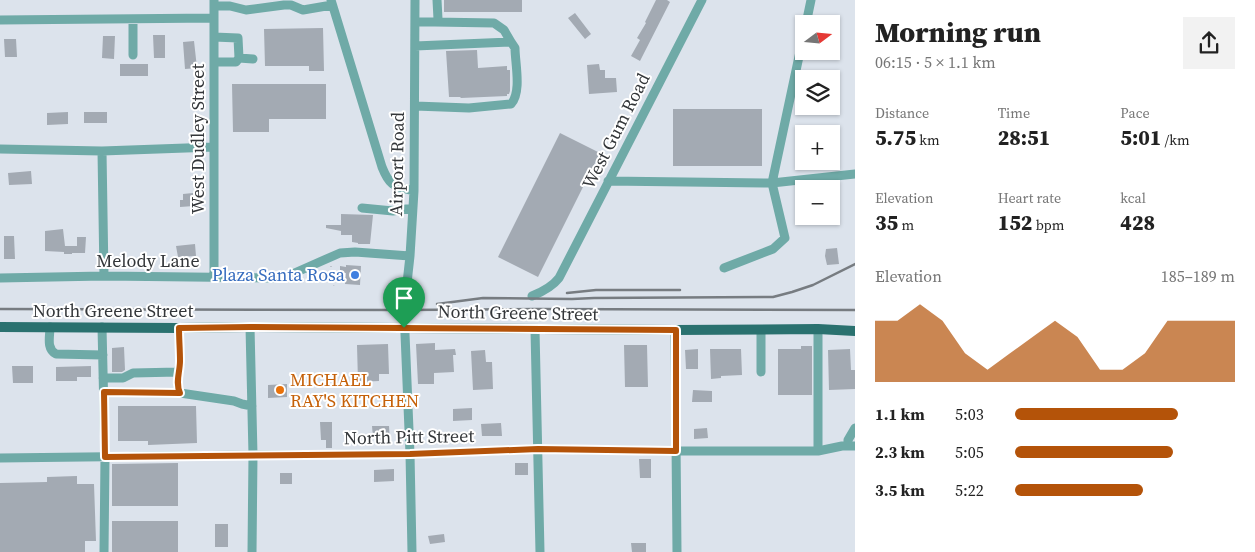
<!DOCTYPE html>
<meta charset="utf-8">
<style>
:root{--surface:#fff;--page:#f2f2f2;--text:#222;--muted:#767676;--accent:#b45309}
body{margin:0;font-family:"Source Serif 4",serif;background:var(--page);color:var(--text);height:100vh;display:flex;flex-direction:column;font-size:19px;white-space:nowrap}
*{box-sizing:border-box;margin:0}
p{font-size:16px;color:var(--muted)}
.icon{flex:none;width:28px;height:28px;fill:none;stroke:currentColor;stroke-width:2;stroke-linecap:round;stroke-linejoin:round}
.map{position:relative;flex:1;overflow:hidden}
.details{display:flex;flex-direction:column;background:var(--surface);width:400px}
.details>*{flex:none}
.needle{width:32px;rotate:74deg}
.tools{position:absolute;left:795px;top:15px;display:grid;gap:10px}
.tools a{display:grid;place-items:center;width:45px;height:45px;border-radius:0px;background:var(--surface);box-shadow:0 1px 4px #0004;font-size:25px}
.pin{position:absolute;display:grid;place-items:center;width:42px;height:42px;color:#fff;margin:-51px -21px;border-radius:50% 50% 50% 0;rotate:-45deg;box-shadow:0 0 5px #0007}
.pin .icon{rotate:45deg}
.round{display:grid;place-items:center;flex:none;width:52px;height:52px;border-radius:0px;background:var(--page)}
.overview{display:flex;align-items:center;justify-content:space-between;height:85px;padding:0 20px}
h1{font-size:28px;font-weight:800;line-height:38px}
.stats{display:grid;grid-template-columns:repeat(3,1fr);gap:8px;height:85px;padding:5px 20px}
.stats div{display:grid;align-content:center}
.stats b{font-size:21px;font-weight:800}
.stats small{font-size:14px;font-weight:400}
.stats p{font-size:14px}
.chart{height:140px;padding:10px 20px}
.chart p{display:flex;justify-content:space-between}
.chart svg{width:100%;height:90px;margin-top:5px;fill:var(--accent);opacity:.7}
ul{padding:0 20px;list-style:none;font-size:16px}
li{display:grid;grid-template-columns:80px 60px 1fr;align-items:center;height:38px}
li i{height:12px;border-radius:6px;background:var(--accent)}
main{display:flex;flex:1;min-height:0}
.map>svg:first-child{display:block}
</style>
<main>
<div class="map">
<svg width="855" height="552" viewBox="0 0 855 552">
<rect width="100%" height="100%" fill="#dce3ec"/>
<!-- building -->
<path fill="#a3aab3" d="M444 0H522V12H444Z
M656 0H667L670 2 640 61 631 56 640 40 637 38 646 23 645 22Z
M575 13 591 34 585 39 568 18Z
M323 28 324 71H309V66H265L264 29Z
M153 35H165V58H154Z
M103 36H115L114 59 102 58Z
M4 39H16L17 57H5Z
M194 41 197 68 185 69 183 42Z
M477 50 478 68 507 66V70H510V91L509 94H507V96L461 98 460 97H449L446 51Z
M120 64H148V76H120Z
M599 64 600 70H605V78H616L617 92 589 94 587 65Z
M232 84H326V119H269V132H233Z
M673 109H762V166H673Z
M68 112V124L47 125V113Z
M84 112H107V123H84Z
M560 133 600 153 538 277 498 257Z
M31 171 32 184 9 185 8 173Z
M193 193 194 206 180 207V200H183V194Z
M341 214 373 215 370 244H358V243L352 242V235H341V231L326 228V225H341Z
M63 229 65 246H77V237H86L85 253H72V254H64V252L45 251V231Z
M4 236H14L15 259H4Z
M195 244 196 256 178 257 176 246Z
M837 248 839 264 827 265 825 256 826 249Z
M346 265 361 266 360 285 345 284 346 273H340V266L346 267Z
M435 343V350L455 349 456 355H453L454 372 434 373V384H418L416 344Z
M388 344 389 374H379V381L358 382 357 345Z
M624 345H647L648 387H625Z
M801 346H812V395H778V349H801Z
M124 347 125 370 122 372H112V348Z
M698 349V369H686L685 350Z
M710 349H741L742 375 721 376V378L711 379Z
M850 349 851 370H855V389L829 390 828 350Z
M485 350 486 362H492L493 389 473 390 471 351Z
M12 366H33V383H13Z
M91 366V377H77V381H56V367Z
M287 384V397L268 398V385Z
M693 390 712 391V402H692Z
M118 406H196L197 443 148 445V441H118Z
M472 408V420L453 421V409Z
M320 422H332V448H326V440H321Z
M501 423 502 436H482L481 424Z
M372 426H389L390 444H377V438H373Z
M707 428 708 438 694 439V429Z
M639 459H651V478H640Z
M178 463V506H112V464Z
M515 463H528V475H515Z
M394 469V481L374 482V470Z
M280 473H292V484H280Z
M77 476V484H94L96 541H85V552H0V483L47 482V477Z
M112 521H178V552H112Z
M215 524H228V547H215Z
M444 534 445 542 430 544 428 536Z
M631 543H646V552H632Z"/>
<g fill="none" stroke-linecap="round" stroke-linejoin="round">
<!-- path -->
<path stroke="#9fa5ac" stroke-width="1" stroke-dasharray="1 4" stroke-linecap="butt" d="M331 266V278L334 286"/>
<!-- minor -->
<path stroke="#6faaa7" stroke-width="9" d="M214 0V278
M331 0 382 167C390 187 394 186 414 191
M214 6H230L246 10 284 5H291L303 10 332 5
M133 19V55
M0 20 214 18
M415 22H435L438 19 437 0
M435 22 494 23 504 30 511 42
M806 24 811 0
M214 37 238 38 239 58 253 59
M415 46 511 42 515 48C515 63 522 92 511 104L469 108 415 106
M214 62H236L239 58
M0 149 102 151 214 147
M102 151 104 276
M608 181 772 183 855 174
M362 208 393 211 413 208
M724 268 773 249 785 238 772 183 804 33
M0 278 104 276 274 278 290 275 340 253 355 252 410 256
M532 296C542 292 552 287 559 278L702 0
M50 327C50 336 46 349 56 354L103 355
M102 327 105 457 104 552
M250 327 253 455 252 552
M818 329V451
M535 330 540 552
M675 330 677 552
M761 330V372
M178 372V389L180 393 234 401 242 404 252 406
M103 378H123L133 373 178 372 180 364 179 328
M104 392 180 393
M848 445V440L855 428
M0 458 253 455 410 454 538 449 676 451H818L842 446H855
M412 552 410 454 404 310 410 256 414 191 415 0"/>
<!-- major -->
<path stroke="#2a716f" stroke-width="10" d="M0 327 179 328 250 327 675 330 818 329 855 331"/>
<!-- rail -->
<path stroke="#777c81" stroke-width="2.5" d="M567 293 596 290H680
M437 304 483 298 572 299 594 298 773 297 792 292 813 285 855 264
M0 309 404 310 536 309 855 310"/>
</g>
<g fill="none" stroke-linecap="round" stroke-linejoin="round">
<!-- route casing -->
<g stroke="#fff" stroke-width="10">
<path id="route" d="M250 327 676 330V451L538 449 410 454 105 457 104 392 180 393C175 383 180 372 180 361 180 350 179 339 179 328Z"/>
</g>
<!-- route -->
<use href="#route" stroke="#b45309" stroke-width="6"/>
</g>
<!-- markers -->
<circle fill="#3f7fe0" stroke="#fff" stroke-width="2" cx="355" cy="275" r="5"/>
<circle fill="#e8710a" stroke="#fff" stroke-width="2" cx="280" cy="390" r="5"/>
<g text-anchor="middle" stroke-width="4" stroke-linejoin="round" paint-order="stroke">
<!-- street labels -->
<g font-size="18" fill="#333639" stroke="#fff">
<text transform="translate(616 131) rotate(-63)" y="6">West Gum Road</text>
<text transform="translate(198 139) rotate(-90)" y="6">West Dudley Street</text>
<text transform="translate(397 164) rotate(-89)" y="6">Airport Road</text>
<text x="148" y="267">Melody Lane</text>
<text x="113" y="317">North Greene Street</text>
<text transform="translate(518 313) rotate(1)" y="6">North Greene Street</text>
<text transform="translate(409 437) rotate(-1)" y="6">North Pitt Street</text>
</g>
<!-- shop labels -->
<g font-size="18" fill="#366cbe" stroke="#fff" text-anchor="end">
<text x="345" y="281">Plaza Santa Rosa</text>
</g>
<!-- food labels -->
<g font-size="18" fill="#c56008" stroke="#fff" text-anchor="start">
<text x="290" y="386">MICHAEL<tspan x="290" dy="21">RAY'S KITCHEN</tspan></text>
</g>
</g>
</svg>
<div class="tools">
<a><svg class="needle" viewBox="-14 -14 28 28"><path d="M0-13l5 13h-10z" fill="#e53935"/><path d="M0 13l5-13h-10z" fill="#767676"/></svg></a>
<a><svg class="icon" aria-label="layers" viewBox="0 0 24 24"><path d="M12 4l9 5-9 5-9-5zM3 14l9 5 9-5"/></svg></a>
<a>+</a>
<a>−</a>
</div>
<div class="pin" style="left:404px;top:328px;background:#1e9e55"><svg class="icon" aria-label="arrive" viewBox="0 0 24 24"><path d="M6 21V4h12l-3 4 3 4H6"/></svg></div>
</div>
<section class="details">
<div class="overview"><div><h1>Morning run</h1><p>06:15 · 5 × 1.1 km</p></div><a class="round"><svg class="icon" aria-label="share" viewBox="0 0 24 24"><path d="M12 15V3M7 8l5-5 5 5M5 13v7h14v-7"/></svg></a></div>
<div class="stats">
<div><p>Distance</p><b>5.75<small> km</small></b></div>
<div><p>Time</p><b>28:51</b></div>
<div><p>Pace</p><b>5:01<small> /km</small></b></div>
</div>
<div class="stats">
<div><p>Elevation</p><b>35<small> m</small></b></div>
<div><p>Heart rate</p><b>152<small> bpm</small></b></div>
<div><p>kcal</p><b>428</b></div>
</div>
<div class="chart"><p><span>Elevation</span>185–189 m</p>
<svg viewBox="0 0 160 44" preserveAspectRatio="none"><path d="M0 44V14L10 14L20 6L30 14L40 30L50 38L60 30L70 22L80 14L90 22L100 38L110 38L120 30L130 14L140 14L150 14L160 14V44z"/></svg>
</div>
<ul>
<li><b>1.1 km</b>5:03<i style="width:74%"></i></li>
<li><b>2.3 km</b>5:05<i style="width:72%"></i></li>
<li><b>3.5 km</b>5:22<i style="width:58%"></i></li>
</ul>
</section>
</main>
